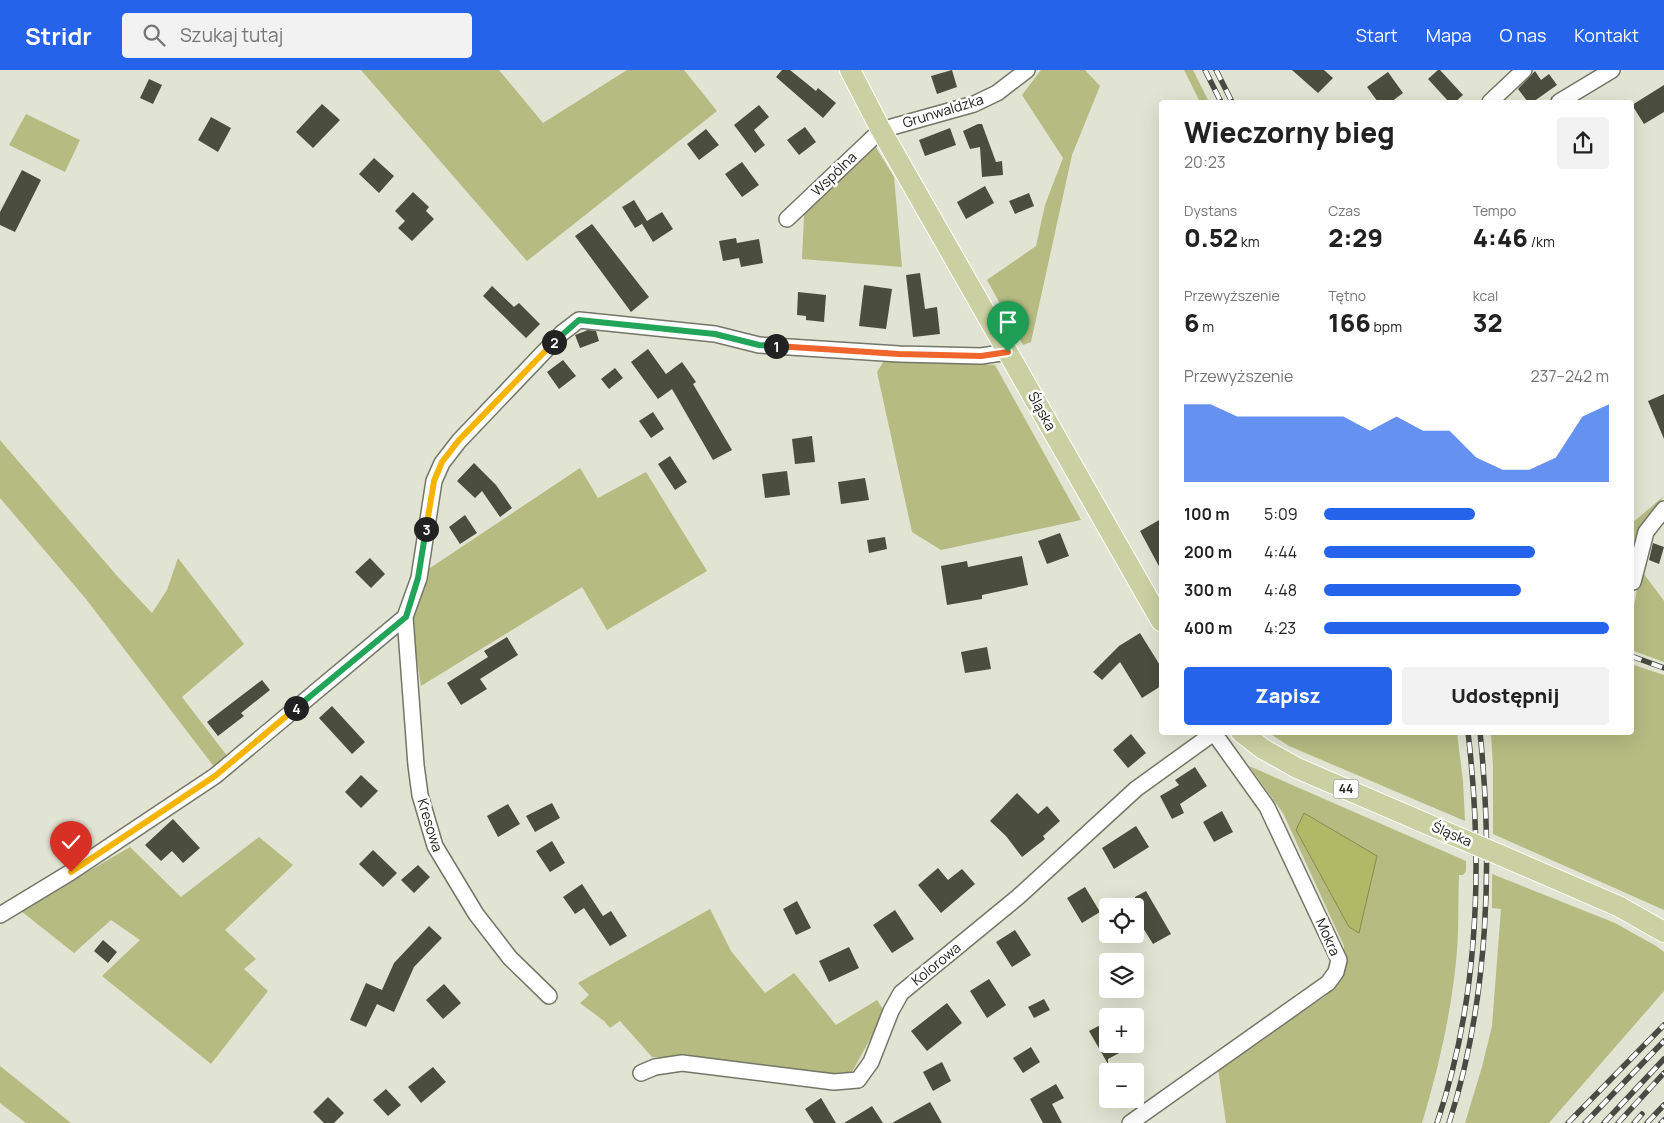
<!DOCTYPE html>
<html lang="pl">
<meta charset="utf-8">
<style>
:root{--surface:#fff;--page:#f2f2f2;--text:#222;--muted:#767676;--accent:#2563eb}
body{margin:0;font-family:Manrope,sans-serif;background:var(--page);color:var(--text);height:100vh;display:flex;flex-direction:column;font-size:19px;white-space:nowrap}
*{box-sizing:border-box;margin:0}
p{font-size:16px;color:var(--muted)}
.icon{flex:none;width:28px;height:28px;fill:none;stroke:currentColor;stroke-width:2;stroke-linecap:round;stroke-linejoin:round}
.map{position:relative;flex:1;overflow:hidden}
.panel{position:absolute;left:1159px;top:30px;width:475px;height:635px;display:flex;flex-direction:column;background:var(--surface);border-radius:5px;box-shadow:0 5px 20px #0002}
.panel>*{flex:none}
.tools{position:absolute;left:1099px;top:828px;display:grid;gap:10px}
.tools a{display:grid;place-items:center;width:45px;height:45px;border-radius:5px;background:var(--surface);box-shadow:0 5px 20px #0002;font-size:25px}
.pin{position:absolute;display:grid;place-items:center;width:42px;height:42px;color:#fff;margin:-51px -21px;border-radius:50% 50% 50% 0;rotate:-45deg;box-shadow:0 0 5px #0007}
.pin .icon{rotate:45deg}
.km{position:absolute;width:25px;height:25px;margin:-12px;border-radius:50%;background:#222;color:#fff;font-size:14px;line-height:25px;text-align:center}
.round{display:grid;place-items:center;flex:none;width:52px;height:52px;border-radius:5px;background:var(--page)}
.headline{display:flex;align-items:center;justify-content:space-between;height:85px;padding:0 25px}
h1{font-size:28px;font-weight:800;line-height:38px}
.figures{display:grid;grid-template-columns:repeat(3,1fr);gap:8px;height:85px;padding:5px 25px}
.figures div{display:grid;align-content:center}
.figures b{font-size:25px;font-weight:800}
.figures small{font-size:14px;font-weight:400}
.figures p{font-size:14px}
.chart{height:140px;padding:10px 25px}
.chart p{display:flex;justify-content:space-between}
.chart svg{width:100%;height:90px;margin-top:5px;fill:var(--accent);opacity:.7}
.primary-button{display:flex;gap:10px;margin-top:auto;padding:10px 25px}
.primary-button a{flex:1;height:58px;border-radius:5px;background:var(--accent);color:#fff;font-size:20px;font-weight:800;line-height:58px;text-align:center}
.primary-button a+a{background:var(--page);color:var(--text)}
ul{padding:0 25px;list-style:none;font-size:16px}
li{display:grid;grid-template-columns:80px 60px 1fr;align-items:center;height:38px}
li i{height:12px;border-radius:6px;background:var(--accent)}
header{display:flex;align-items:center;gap:30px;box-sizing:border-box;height:70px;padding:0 25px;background:var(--accent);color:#fff}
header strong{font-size:24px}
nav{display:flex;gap:28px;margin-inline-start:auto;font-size:18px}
.search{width:350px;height:45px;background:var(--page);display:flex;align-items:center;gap:12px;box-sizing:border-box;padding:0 18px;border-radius:5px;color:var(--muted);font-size:19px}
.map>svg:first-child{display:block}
</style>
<header>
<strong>Stridr</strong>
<div class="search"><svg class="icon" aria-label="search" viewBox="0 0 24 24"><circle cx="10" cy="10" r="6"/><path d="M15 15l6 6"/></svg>Szukaj tutaj</div>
<nav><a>Start</a><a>Mapa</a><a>O nas</a><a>Kontakt</a></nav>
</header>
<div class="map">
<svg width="1664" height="1053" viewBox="0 0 1664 1053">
<rect width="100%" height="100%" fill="#e1e4d2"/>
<!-- green -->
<path fill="#b5bb81" d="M361 0H499L543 53 627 0H684L717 41 527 191Z
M1041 0H1085L1100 16 1072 85 1031 272 1023 275 987 210 1036 176 1045 135 1063 88 1022 25Z
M1184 0H1193L1209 32H1200Z
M26 44 80 70 65 102 9 75Z
M866 61 894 107 902 197 802 189 805 125 854 77Z
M885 289 995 295 1081 450 941 480 912 462 877 302Z
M0 370 118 507 152 543 167 520 178 488 244 574 182 627 228 687 215 698 86 529 0 428Z
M580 398 598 428 646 402 707 501 607 560 582 517 421 616 411 551 424 502Z
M1664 426 1639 460 1631 496V454Z
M1641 500 1664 531V592L1631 580V550Z
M1631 594 1664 605V840L1493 764V697L1491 663 1631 662Z
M1269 663H1457L1463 711 1465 751 1289 676Z
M1249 696 1466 791V801L1463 805H1459C1458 830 1459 856 1457 881 1452 940 1439 997 1422 1053H1226L1218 998 1326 926 1342 904 1344 876 1283 743Z
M259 767 293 795 225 860 256 889 244 899 268 921 211 994 102 906 140 870 111 850 74 883 21 841 130 777 181 827Z
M1492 804 1615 853 1656 876 1664 882V921L1549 1053H1465L1482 997 1492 956 1501 839 1492 838Z
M710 839 731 881 765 923 794 903 836 955 877 930 885 942 852 1002 827 1004 708 988 652 987 620 951 610 958 604 951 580 933 589 925 578 913Z
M0 996 71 1053H26L0 1033Z"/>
<!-- water -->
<path fill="#b1b866" stroke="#868b50" d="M1304 743 1377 786 1359 863 1349 857 1296 760Z"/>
<!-- building -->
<path fill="#4b4d3e" d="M782 0H790L816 21 818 18 836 33 823 48 776 7Z
M952 0 957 17 937 24 931 6Z
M1292 0H1324L1333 8 1318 23Z
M1438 0H1440L1463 25 1455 32H1449L1428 9Z
M1535 1 1541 10 1549 4 1557 15 1533 32H1528L1518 19Z
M1388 2 1403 23 1391 32H1378L1367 17Z
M149 9 162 15 153 34 140 28Z
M1664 15V42L1644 54 1632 35Z
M322 34 340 50 313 78 296 62Z
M759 35 769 47 754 60 765 75 755 83 734 55Z
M211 47 231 58 218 82 198 70Z
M978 54H982L996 92 1002 91 1003 105 982 107 980 77 970 79 963 61Z
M805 57 816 72 799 85 787 70Z
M950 58 956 75 925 86 919 70Z
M706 59 719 75 699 90 687 74Z
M374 88 394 106 379 123 359 104Z
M742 92 759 115 742 127 725 104Z
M22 100 41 110 15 162 0 155V142Z
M985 116 994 133 966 149 957 132Z
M413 122 429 137 426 141 434 149 412 171 398 158 405 151 395 141Z
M1029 123 1034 136 1015 144 1009 131Z
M634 130 647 151 635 158 622 137Z
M662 142 673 159 653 172 642 154Z
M592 154 649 227 631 242 575 166Z
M736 168 737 173 759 169 763 193 741 197 739 188 723 191 719 171Z
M920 203 925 239 937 237 940 264 913 267 906 205Z
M864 215 892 219 886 259 859 256Z
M492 216 514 237 519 233 540 254 526 268 483 226Z
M798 222 826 225 824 252 806 250V246L797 245Z
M588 260 596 261 599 271 580 278 575 265Z
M648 279 666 304 682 292 696 312 693 314 732 380 713 390 672 319 658 329 631 292Z
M563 290 576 306 559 319 547 302Z
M615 298 623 308 609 319 601 309Z
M1664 324V369L1648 331Z
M653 342 664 359 651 368 639 351Z
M812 366 815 392 795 394 792 369Z
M670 386 687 412 675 420 658 394Z
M474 393 496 415 512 438 500 447 482 421 475 428 457 411Z
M787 401 790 425 765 428 762 404Z
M865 408 869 430 841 434 838 412Z
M465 445 477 463 460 474 449 457Z
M1161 449V500L1140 461Z
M1060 463 1069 486 1047 494 1038 471Z
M885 467 887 479 869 483 867 470Z
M1653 473 1664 477 1659 494 1649 490Z
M1022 486 1028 515 982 525V529L947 535 941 496 967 491 968 497Z
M370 488 385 504 371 518 355 502Z
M1140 563 1161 597V616L1142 628 1120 592 1102 610 1093 602 1119 576Z
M507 567 518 585 480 609 487 619 461 635 447 613 488 587 484 581Z
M987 577 991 599 965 603 961 582Z
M262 610 270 620 241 643 244 646 218 666 207 652Z
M332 636 365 672 352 684 319 648Z
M1131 664 1146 683 1128 698 1113 680Z
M1195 697 1207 716 1180 734 1184 743 1172 749 1160 726 1179 715 1175 710Z
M361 705 378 721 361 738 345 722Z
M1017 723 1038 744 1047 736 1060 751 1043 766 1045 769 1022 787 1006 766 990 751Z
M552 733 560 748 535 762 526 746Z
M508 734 520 754 498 767 487 746Z
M1222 741 1233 762 1214 772 1203 752Z
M173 749 200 778 183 793 172 781 161 791 145 775Z
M1136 756 1149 777 1114 799 1102 778Z
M552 771 565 793 550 802 536 781Z
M373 780 397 803 383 817 359 794Z
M418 795 430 807 414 823 401 810Z
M938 798 948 810 962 799 975 814 941 843 918 815Z
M582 814 603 846 611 841 627 866 610 876 584 838 575 844 563 827Z
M1085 817 1100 842 1082 853 1067 828Z
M1146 821 1171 864 1153 874 1135 845V827Z
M797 831 811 858 796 865 783 839Z
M895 840 914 869 892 883 873 855Z
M429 856 442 868 414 897 394 942 377 934 366 957 350 950 366 913 382 920 394 893Z
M1015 860 1031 885 1012 897 996 872Z
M103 870 117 882 108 893 94 881Z
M849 877 859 898 829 912 819 891Z
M989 909 1006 935 987 948 970 921Z
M444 914 461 933 443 949 426 930Z
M1044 929 1050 940 1034 948 1028 937Z
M947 933 962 953 927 981 911 961Z
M1108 951V974H1136L1108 989V994L1089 961Z
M1031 977 1040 992 1023 1003 1013 988Z
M942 992 951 1011 933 1021 923 1002Z
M433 997 446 1012 421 1033 408 1017Z
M1056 1014 1064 1028 1052 1034 1062 1053H1043L1030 1029Z
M386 1019 401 1035 388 1046 373 1030Z
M328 1027 344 1043 334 1053H324L313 1042Z
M821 1028 836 1053H814L805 1039Z
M930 1032 942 1053H892Z
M872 1036 883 1053H844L864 1041Z"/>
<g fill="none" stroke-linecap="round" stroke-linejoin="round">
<!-- minor casing -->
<g stroke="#747667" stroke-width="18">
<path id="minor" d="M1490 32 1524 0
M1559 32 1612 0
M787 149 881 60 974 34 997 23 1027 0
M1633 512 1646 462 1664 439
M405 547 416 695 420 725 435 776 476 844 510 888 549 926
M0 845 71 802 215 706 405 547 419 508 434 411 442 393 459 371 562 263 579 250 715 264 759 275 899 284 981 286 1008 282
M641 1003 655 997 682 993 834 1012 858 1010 871 992 891 941 901 923 1018 827 1136 719 1215 662
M1130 1053 1328 913 1336 902 1339 890 1267 737 1214 663"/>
</g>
<!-- major casing -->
<g stroke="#fff" stroke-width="22">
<path id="major" d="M850 0 881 60 1161 551
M1241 662 1263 679 1297 698 1455 766
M1500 785 1618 836 1664 862"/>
</g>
<!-- minor -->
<use href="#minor" stroke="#fff" stroke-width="15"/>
<!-- major -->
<use href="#major" stroke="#cbd0a2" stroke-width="20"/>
<!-- rail casing -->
<g stroke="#494a42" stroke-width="5.5">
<path id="rail" d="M1205 0 1221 32
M1216 0 1232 32
M1631 586 1664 598
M1437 1053C1479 929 1483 792 1468 662
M1449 1053C1489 930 1493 790 1480 662
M1568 1053 1664 955
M1585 1053 1664 971
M1604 1053 1664 989
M1618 1053 1664 1003
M1634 1053 1642 1044
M1647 1053 1664 1035
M1661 1053 1664 1050"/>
</g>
<!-- rail -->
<use href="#rail" stroke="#fff" stroke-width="4" stroke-dasharray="11" stroke-linecap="butt"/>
<!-- major-bridge casing -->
<g stroke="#fff" stroke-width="22" stroke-linecap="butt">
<path id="major-bridge" d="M1455 766 1500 785"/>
</g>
<!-- major-bridge -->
<use href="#major-bridge" stroke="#cbd0a2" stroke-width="20"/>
</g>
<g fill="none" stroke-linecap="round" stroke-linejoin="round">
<!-- split-1 casing -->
<g stroke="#fff" stroke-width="10">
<path id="split-1" d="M776 276 899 284 981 286 1008 282"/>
</g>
<!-- split-2 casing -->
<g stroke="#fff" stroke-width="10">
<path id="split-2" d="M554 272 579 250 715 264 759 275 776 276"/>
</g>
<!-- split-3 casing -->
<g stroke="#fff" stroke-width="10">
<path id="split-3" d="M426 459 434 411 442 392 459 370 554 272"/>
</g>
<!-- split-4 casing -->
<g stroke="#fff" stroke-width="10">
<path id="split-4" d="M296 638 406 547 418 508 426 459"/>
</g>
<!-- split-5 casing -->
<g stroke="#fff" stroke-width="10">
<path id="split-5" d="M71 802 215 706 296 638"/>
</g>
<!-- split-1 -->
<use href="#split-1" stroke="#f0652b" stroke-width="6"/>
<!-- split-2 -->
<use href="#split-2" stroke="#22a559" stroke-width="6"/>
<!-- split-3 -->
<use href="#split-3" stroke="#f5b400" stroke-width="6"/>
<!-- split-4 -->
<use href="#split-4" stroke="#22a559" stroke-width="6"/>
<!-- split-5 -->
<use href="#split-5" stroke="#f5b400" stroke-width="6"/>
</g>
<g text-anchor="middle" stroke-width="5" stroke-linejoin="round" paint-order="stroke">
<!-- shield labels -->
<rect fill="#fff" stroke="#63645f" stroke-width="1" x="1333.5" y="709.5" width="25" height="19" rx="4"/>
<g font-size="12" font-weight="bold" fill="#20211b">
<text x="1346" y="723">44</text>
</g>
<!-- street labels -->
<g font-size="14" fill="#20211b" stroke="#fff">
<text transform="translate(943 41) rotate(-17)" y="5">Grunwaldzka</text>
<text transform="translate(834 104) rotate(-44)" y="5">Wspólna</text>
<text transform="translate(1042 341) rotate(61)" y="5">Śląska</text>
<text transform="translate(430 755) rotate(73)" y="5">Kresowa</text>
<text transform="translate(1452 764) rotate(23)" y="5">Śląska</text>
<text transform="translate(1328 867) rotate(66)" y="5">Mokra</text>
<text transform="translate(936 894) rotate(-39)" y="5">Kolorowa</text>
</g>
</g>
</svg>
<div class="tools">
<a><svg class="icon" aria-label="locate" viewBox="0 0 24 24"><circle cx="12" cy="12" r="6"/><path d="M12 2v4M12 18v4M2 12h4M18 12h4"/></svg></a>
<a><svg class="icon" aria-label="layers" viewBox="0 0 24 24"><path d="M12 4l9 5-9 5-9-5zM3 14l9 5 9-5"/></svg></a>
<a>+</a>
<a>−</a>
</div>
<div class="pin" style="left:1008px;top:282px;background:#1e9e55"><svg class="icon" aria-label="arrive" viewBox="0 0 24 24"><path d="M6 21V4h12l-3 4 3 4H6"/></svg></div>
<div class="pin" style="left:71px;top:802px;background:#d93025"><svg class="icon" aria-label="check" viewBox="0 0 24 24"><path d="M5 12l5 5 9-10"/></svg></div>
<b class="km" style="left:776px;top:276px">1</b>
<b class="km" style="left:554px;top:272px">2</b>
<b class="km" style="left:426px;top:459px">3</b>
<b class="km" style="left:296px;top:638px">4</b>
<section class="panel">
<div class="headline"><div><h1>Wieczorny bieg</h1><p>20:23</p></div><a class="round"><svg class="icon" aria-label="share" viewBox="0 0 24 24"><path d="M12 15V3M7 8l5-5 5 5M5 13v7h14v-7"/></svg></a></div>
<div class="figures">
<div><p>Dystans</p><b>0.52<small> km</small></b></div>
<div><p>Czas</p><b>2:29</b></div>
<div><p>Tempo</p><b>4:46<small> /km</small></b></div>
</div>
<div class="figures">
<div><p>Przewyższenie</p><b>6<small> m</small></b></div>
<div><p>Tętno</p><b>166<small> bpm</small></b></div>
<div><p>kcal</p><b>32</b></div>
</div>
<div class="chart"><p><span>Przewyższenie</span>237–242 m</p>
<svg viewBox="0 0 160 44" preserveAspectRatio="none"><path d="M0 44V6L10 6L20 12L30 12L40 12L50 12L60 12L70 19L80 12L90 19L100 19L110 32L120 38L130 38L140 32L150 12L160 6V44z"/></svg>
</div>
<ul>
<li><b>100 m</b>5:09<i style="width:53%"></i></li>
<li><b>200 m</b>4:44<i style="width:74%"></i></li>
<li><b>300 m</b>4:48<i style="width:69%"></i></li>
<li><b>400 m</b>4:23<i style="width:100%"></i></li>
</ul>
<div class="primary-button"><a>Zapisz</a><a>Udostępnij</a></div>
</section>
</div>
